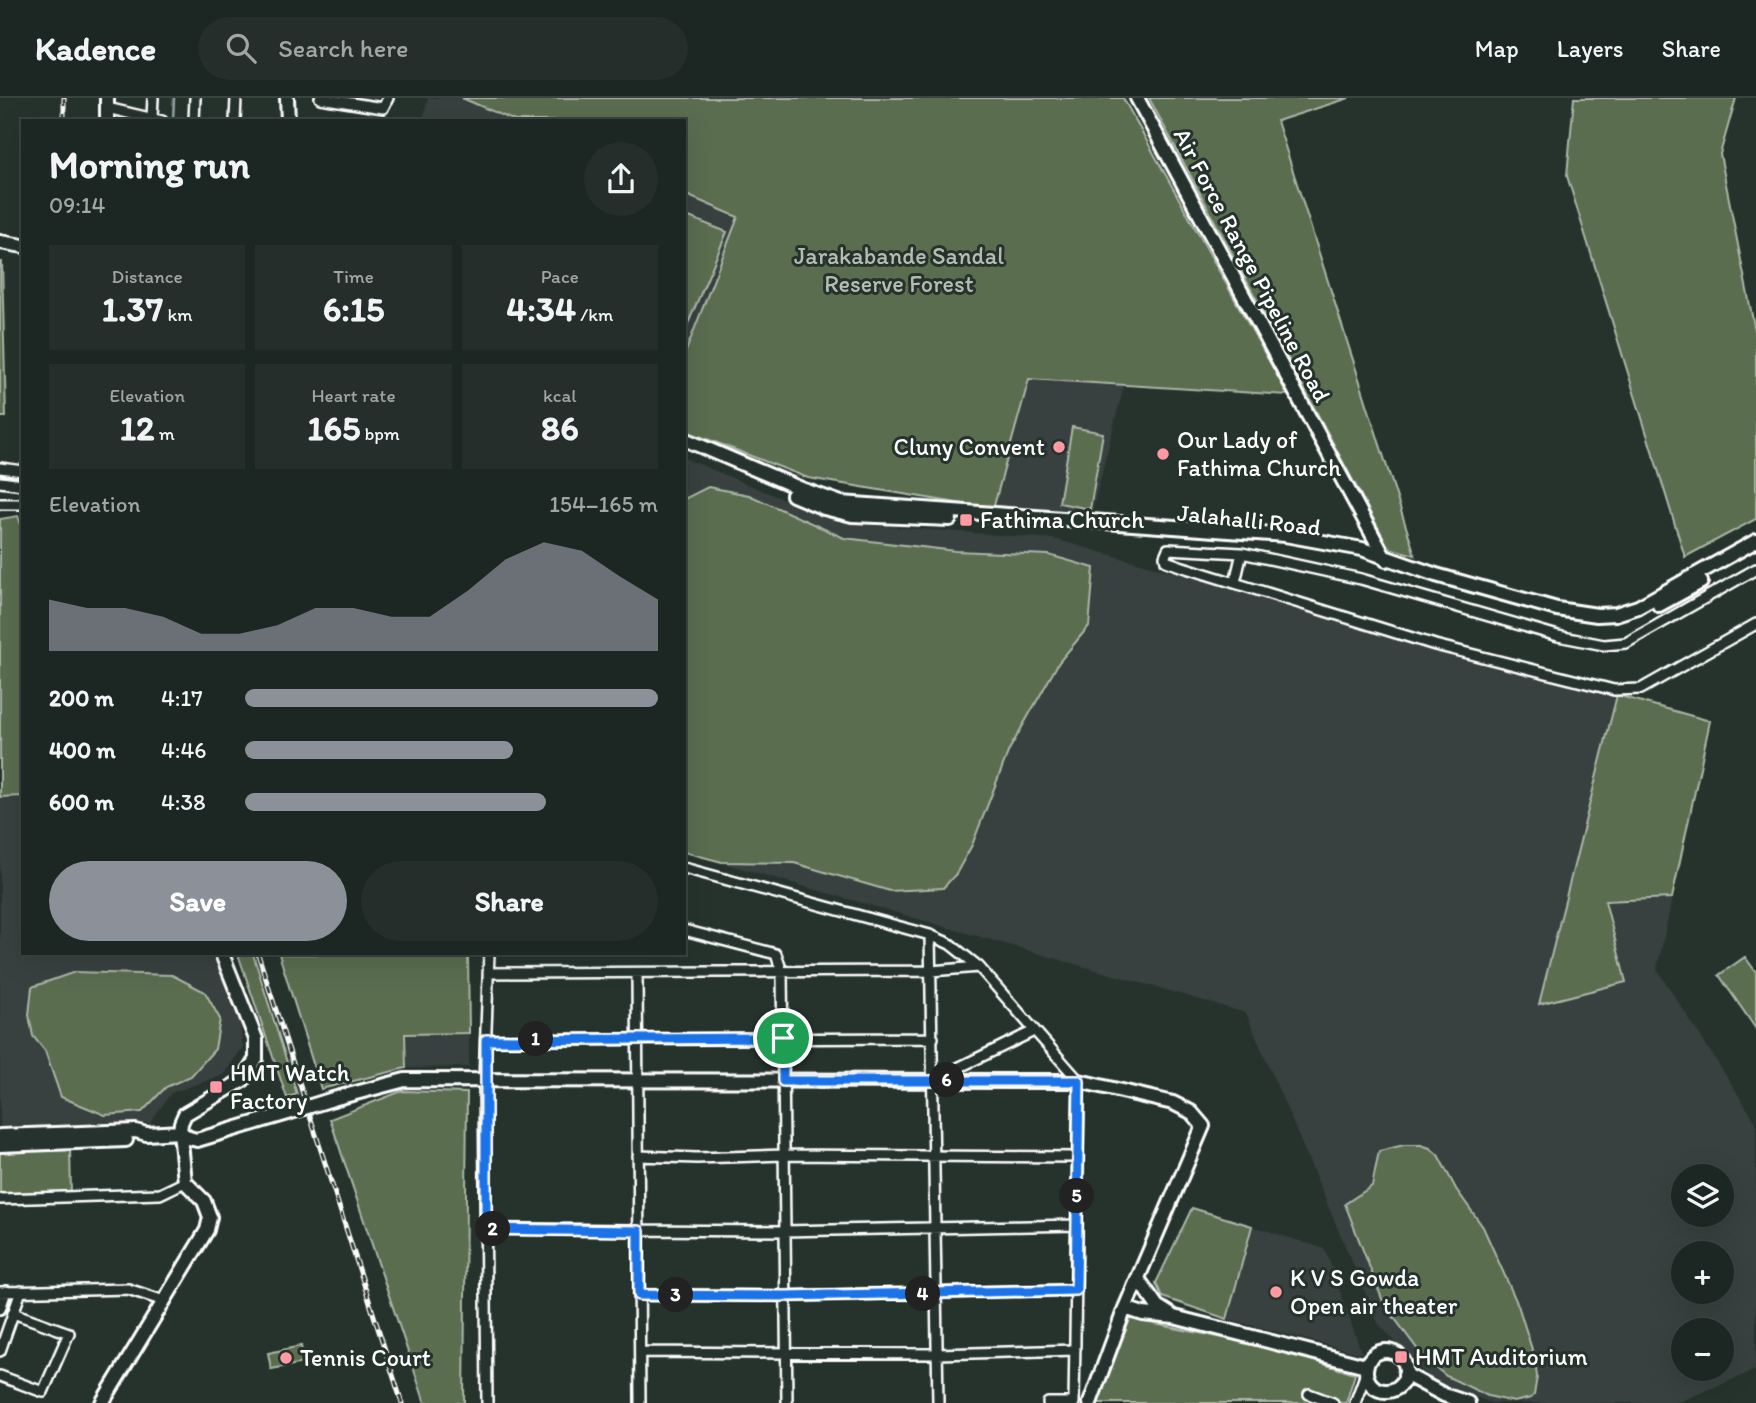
<!DOCTYPE html>
<meta charset="utf-8">
<style>
:root{--surface:#1c2622;--page:#252e2a;--text:#f1f3f6;--muted:#a0a5a5;--line:#3a4340;--accent:#8c9099}
body{margin:0;font-family:Itim,sans-serif;background:var(--page);color:var(--text);height:100vh;display:flex;flex-direction:column;font-size:26px;white-space:nowrap}
*{box-sizing:border-box;margin:0}
p{font-size:23px;color:var(--muted)}
.icon{flex:none;width:38px;height:38px;fill:none;stroke:currentColor;stroke-width:2;stroke-linecap:round;stroke-linejoin:round}
.map{position:relative;flex:1;overflow:hidden}
.panel{position:absolute;left:21px;top:21px;width:665px;height:836px;display:flex;flex-direction:column;background:var(--surface);border-radius:0px;box-shadow:0 7px 28px #0002,0 0 0 2px var(--line)}
.panel>*{flex:none}
.buttons{position:absolute;left:1671px;top:1066px;display:grid;gap:14px}
.buttons a{display:grid;place-items:center;width:63px;height:63px;border-radius:50%;background:var(--surface);box-shadow:0 7px 28px #0002,0 0 0 2px var(--line);font-size:35px}
.pin{position:absolute;display:grid;place-items:center;width:60px;height:60px;color:#fff;margin:-30px;border:4px solid #fff;border-radius:50%;box-shadow:0 2px 7px #0007}
.km{position:absolute;width:35px;height:35px;margin:-18px;border-radius:50%;background:#222;color:#fff;font-size:19px;line-height:35px;text-align:center}
.round{display:grid;place-items:center;flex:none;width:74px;height:74px;border-radius:37px;background:var(--page)}
.head{display:flex;align-items:center;justify-content:space-between;height:119px;padding:0 28px}
h1{font-size:38px;font-weight:700;line-height:52px}
.stats{display:grid;grid-template-columns:repeat(3,1fr);gap:10px;height:119px;padding:7px 28px}
.stats div{display:grid;align-content:center;border-radius:0px;background:var(--page);text-align:center}
.stats b{font-size:35px;font-weight:700}
.stats small{font-size:19px;font-weight:400}
.stats p{font-size:19px}
.chart{height:196px;padding:14px 28px}
.chart p{display:flex;justify-content:space-between}
.chart svg{width:100%;height:126px;margin-top:7px;fill:var(--accent);opacity:.7}
.button{display:flex;gap:14px;margin-top:auto;padding:14px 28px}
.button a{flex:1;height:80px;border-radius:42px;background:var(--accent);color:#fff;font-size:28px;font-weight:700;line-height:80px;text-align:center}
.button a+a{background:var(--page);color:var(--text)}
ul{padding:0 28px;list-style:none;font-size:23px}
li{display:grid;grid-template-columns:112px 84px 1fr;align-items:center;height:52px}
li i{height:18px;border-radius:9px;background:var(--accent)}
header{display:flex;align-items:center;gap:42px;box-sizing:border-box;height:98px;padding:0 35px;background:var(--surface);border-bottom:2px solid var(--line)}
header strong{font-size:33px}
nav{display:flex;gap:38px;margin-inline-start:auto;font-size:24px}
.search{width:490px;height:63px;background:var(--page);display:flex;align-items:center;gap:18px;box-sizing:border-box;padding:0 24px;border-radius:38px;color:var(--muted);font-size:26px}
.map>svg:first-child{display:block}
</style>
<header>
<strong>Kadence</strong>
<div class="search"><svg class="icon" aria-label="search" viewBox="0 0 24 24"><circle cx="10" cy="10" r="6"/><path d="M15 15l6 6"/></svg>Search here</div>
<nav><a>Map</a><a>Layers</a><a>Share</a></nav>
</header>
<div class="map">
<svg width="1756" height="1305" viewBox="0 0 1756 1305">
<rect width="100%" height="100%" fill="#26332d"/>
<filter id="ink" filterUnits="userSpaceOnUse"><feTurbulence type="fractalNoise" baseFrequency=".0143" numOctaves="2"/><feDisplacementMap in="SourceGraphic" scale="14" xChannelSelector="R" yChannelSelector="G"/><feConvolveMatrix kernelMatrix="1 2 1 2 8 2 1 2 1" color-interpolation-filters="sRGB"/></filter>
<g filter="url(#ink)">
<!-- built -->
<path fill="#39403f" fill-rule="evenodd" d="M428 0H462L515 23H423Z
M684 96 738 119 684 258Z
M1029 281 1124 287 1091 418 993 411Z
M684 360 841 425 1054 441 1710 623 1657 871 1756 1024V1272L1676 1305H1492L1432 1284 1378 1225 1246 915 684 754ZM1684 1078H1722V1116H1684ZM1684 1155H1722V1194H1684ZM1684 1232H1722V1270H1684Z
M23 698V856H214L239 919 243 949 223 977 171 995 150 1025 0 1028V699Z
M469 935V969L406 970 405 936Z
M1252 1128 1325 1151 1362 1256 1227 1221Z"/>
<!-- green -->
<path fill="#5a6d50" stroke="#acb6a8" stroke-width="2" d="M462 0H1123L1288 297 1029 281 993 411 808 380 684 332V258L738 119 684 96V23H515Z
M1149 0H1349L1277 23 1415 457 1389 450Z
M1574 0H1736L1720 56 1756 238V421L1685 459 1567 78Z
M684 117 727 134 684 235Z
M0 164H2L6 319H0Z
M1072 329 1103 335 1090 411 1059 405Z
M708 389 749 397 844 440 956 453 1049 457 1094 470 1089 528 1059 564 1009 652 972 747 956 776 943 790 890 793 794 765 722 764 684 754V401Z
M18 418 23 432V698L0 699V421Z
M1617 597 1710 623 1672 800 1605 803 1626 884 1539 906Z
M238 856H253L297 996 287 1000Z
M279 856H468L469 935 405 936 406 970 321 991Z
M1745 859 1756 874V931L1719 877Z
M75 874 172 877 205 894 220 921 215 951 191 978 166 989 142 1014 105 1017 61 999 45 953 33 938 29 917 32 889Z
M402 993 467 995 464 1305H425L330 1021Z
M1404 1047H1421L1430 1050 1438 1057 1456 1091 1483 1129 1518 1207 1535 1261 1537 1279 1534 1297 1531 1300 1514 1304 1488 1298 1446 1278 1424 1260 1384 1206 1345 1106 1372 1088 1379 1053Z
M70 1050 71 1097 0 1098V1052Z
M1192 1110 1252 1128 1227 1221 1162 1199 1156 1185Z
M1130 1221 1273 1250 1355 1276 1346 1305H1098Z
M301 1248 304 1265 271 1271 268 1255Z"/>
<g fill="none" stroke-linecap="round" stroke-linejoin="round">
<!-- stream -->
<path stroke="#94a5ab" stroke-width="2.5" d="M173 22 174 0"/>
<!-- street casing -->
<g stroke="#fff" stroke-width="14">
<path id="street" d="M320 0 383 10 388 0
M107 10 162 23
M152 20 153 0
M194 23 195 0
M235 23 236 0
M0 370 23 373
M0 384 23 387
M0 406H23
M1756 471 1626 545 1604 547 1558 538 1361 481 1242 455 1168 451 1165 458 1166 463 1183 469 1435 547 1614 592 1641 591 1756 526
M1235 484 1242 455
M684 770 930 837 950 846 979 869 1079 983 1074 1305
M684 832 776 856 782 874 787 1305
M930 837 938 1305
M488 875 931 873 979 869
M637 875 640 1305
M486 942 933 940
M935 981 1034 933
M638 1058 697 1060 784 1057 1078 1059
M0 1101 160 1096 185 1084
M486 1131 784 1133 1077 1127
M0 1194 128 1191 164 1203
M639 1197 785 1198 1076 1192
M0 1211 6 1193
M0 1253 21 1193
M640 1254 937 1256 1075 1252
M0 1278 43 1294 69 1235 13 1215
M1309 1296 1333 1305
M487 1305 484 982 489 856
M1048 1305H1074
M1355 1305 1366 1275"/>
</g>
<!-- secondary casing -->
<g stroke="#fff" stroke-width="18">
<path id="secondary" d="M107 0V23
M287 0 288 23
M1137 0 1386 462
M0 144 23 148
M684 341 804 392 841 405 1285 437 1362 451 1436 477 1557 511 1597 517 1616 516 1638 509 1756 443
M793 397 824 410 852 417 950 421
M1659 507 1701 484
M222 856 256 941V961L243 982 185 1016 181 1025 180 1034 189 1040 197 1042 288 1015
M333 1001 405 982 1079 983 1173 1005 1191 1014 1203 1028 1125 1210 1090 1305
M0 1038 136 1033 146 1036 180 1034 185 1084 204 1103 210 1119 207 1132 102 1305
M0 1047 126 1042
M1138 1181 1157 1208 1171 1217
M1125 1210 1143 1216 1174 1219 1366 1268
M1366 1273a20 20 0 1 1 40 0a20 20 0 1 1-40 0Z
M1405 1276 1444 1297 1468 1305"/>
</g>
<!-- street -->
<use href="#street" stroke="#26332d" stroke-width="9"/>
<!-- secondary -->
<use href="#secondary" stroke="#26332d" stroke-width="12"/>
<!-- rail casing -->
<g stroke="#fff" stroke-width="5">
<path id="rail" d="M64 23V0
M258 856 402 1305"/>
</g>
<!-- rail -->
<use href="#rail" stroke="#26332d" stroke-width="2.5" stroke-dasharray="8" stroke-linecap="butt"/>
<!-- secondary-bridge casing -->
<g stroke="#fff" stroke-width="18" stroke-linecap="butt">
<path id="secondary-bridge" d="M288 1015 333 1001"/>
</g>
<!-- secondary-bridge -->
<use href="#secondary-bridge" stroke="#26332d" stroke-width="12"/>
</g>
</g>
<g fill="none" stroke-linecap="round" stroke-linejoin="round" filter="url(#ink)">
<!-- route casing -->
<g stroke="#fff" stroke-width="14">
<path id="route" d="M783 940V983H1079L1076 1192 785 1198 639 1197V1133L486 1131V942Z"/>
</g>
<!-- route -->
<use href="#route" stroke="#1a73e8" stroke-width="9"/>
</g>
<!-- markers -->
<g fill="#ff9aa2" stroke="#26332d" stroke-width="2.5">
<circle cx="1059" cy="349" r="7"/>
<circle cx="1163" cy="356" r="7"/>
<rect x="959" y="415" width="14" height="14" rx="3.5"/>
<rect x="209" y="982" width="14" height="14" rx="3.5"/>
<circle cx="1276" cy="1194" r="7"/>
<rect x="1394" y="1252" width="14" height="14" rx="3.5"/>
<circle cx="286" cy="1260" r="7"/>
</g>
<g text-anchor="middle" stroke-width="6" stroke-linejoin="round" paint-order="stroke">
<!-- park labels -->
<g font-size="24" fill="#b5bdb0" stroke="#26332d">
<text x="899" y="166">Jarakabande Sandal<tspan x="899" dy="28">Reserve Forest</tspan></text>
</g>
<!-- street labels -->
<g font-size="24" fill="#fff" stroke="#26332d">
<text transform="translate(1252 167) rotate(62)" y="8">Air Force Range Pipeline Road</text>
<text transform="translate(1249 422) rotate(6)" y="8">Jalahalli Road</text>
</g>
<!-- poi labels -->
<g font-size="24" fill="#fff" stroke="#26332d" text-anchor="start">
<text x="1177" y="350">Our Lady of<tspan x="1177" dy="28">Fathima Church</tspan></text>
<text x="1045" y="357" text-anchor="end">Cluny Convent</text>
<text x="980" y="430">Fathima Church</text>
<text x="230" y="983">HMT Watch<tspan x="230" dy="28">Factory</tspan></text>
<text x="1290" y="1188">K V S Gowda<tspan x="1290" dy="28">Open air theater</tspan></text>
<text x="1415" y="1267">HMT Auditorium</text>
<text x="300" y="1268">Tennis Court</text>
</g>
</g>
</svg>
<div class="buttons">
<a><svg class="icon" aria-label="layers" viewBox="0 0 24 24"><path d="M12 4l9 5-9 5-9-5zM3 14l9 5 9-5"/></svg></a>
<a>+</a>
<a>−</a>
</div>
<div class="pin" style="left:783px;top:940px;background:#1e9e55"><svg class="icon" aria-label="arrive" viewBox="0 0 24 24"><path d="M6 21V4h12l-3 4 3 4H6"/></svg></div>
<b class="km" style="left:536px;top:941px">1</b>
<b class="km" style="left:493px;top:1131px">2</b>
<b class="km" style="left:676px;top:1197px">3</b>
<b class="km" style="left:923px;top:1196px">4</b>
<b class="km" style="left:1077px;top:1098px">5</b>
<b class="km" style="left:947px;top:982px">6</b>
<section class="panel">
<div class="head"><div><h1>Morning run</h1><p>09:14</p></div><a class="round"><svg class="icon" aria-label="share" viewBox="0 0 24 24"><path d="M12 15V3M7 8l5-5 5 5M5 13v7h14v-7"/></svg></a></div>
<div class="stats">
<div><p>Distance</p><b>1.37<small> km</small></b></div>
<div><p>Time</p><b>6:15</b></div>
<div><p>Pace</p><b>4:34<small> /km</small></b></div>
</div>
<div class="stats">
<div><p>Elevation</p><b>12<small> m</small></b></div>
<div><p>Heart rate</p><b>165<small> bpm</small></b></div>
<div><p>kcal</p><b>86</b></div>
</div>
<div class="chart"><p><span>Elevation</span>154–165 m</p>
<svg viewBox="0 0 160 44" preserveAspectRatio="none"><path d="M0 44V26L10 29L20 29L30 32L40 38L50 38L60 35L70 29L80 29L90 32L100 32L110 23L120 12L130 6L140 9L150 18L160 26V44z"/></svg>
</div>
<ul>
<li><b>200 m</b>4:17<i style="width:100%"></i></li>
<li><b>400 m</b>4:46<i style="width:65%"></i></li>
<li><b>600 m</b>4:38<i style="width:73%"></i></li>
</ul>
<div class="button"><a>Save</a><a>Share</a></div>
</section>
</div>
